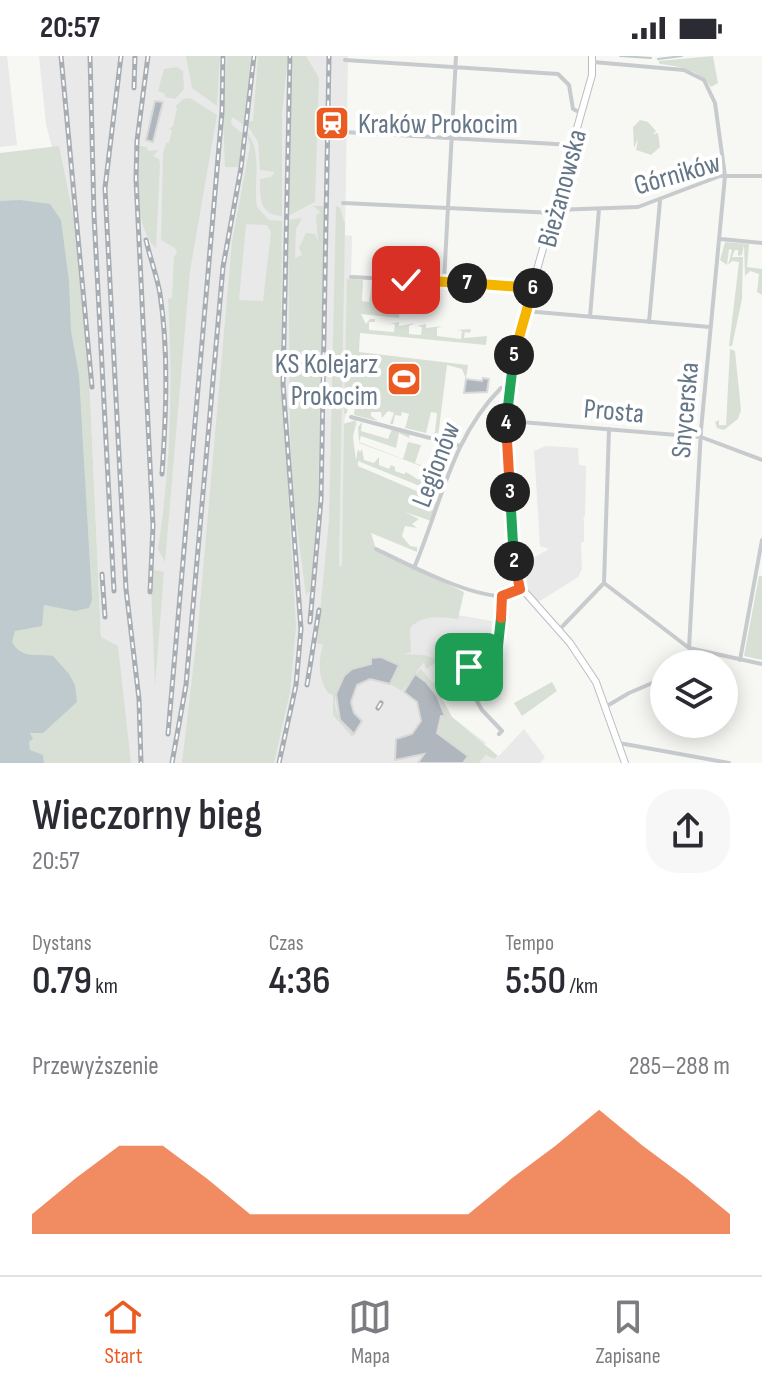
<!DOCTYPE html>
<html lang="pl">
<meta charset="utf-8">
<style>
:root{--surface:#fff;--page:#f7f7f7;--text:#2b2b33;--muted:#7c7c81;--line:#e1e1e2;--accent:#eb5b21}
body{margin:0;font-family:"Sofia Sans Condensed",sans-serif;background:var(--page);color:var(--text);height:100vh;display:flex;flex-direction:column;font-size:30px;white-space:nowrap}
*{box-sizing:border-box;margin:0}
p{font-size:26px;color:var(--muted)}
.icon{flex:none;width:44px;height:44px;fill:none;stroke:currentColor;stroke-width:2;stroke-linecap:round;stroke-linejoin:round}
.map{position:relative;height:707px;overflow:hidden}
.panel{display:flex;flex-direction:column;background:var(--surface);flex:1}
.panel>*{flex:none}
.fabs{position:absolute;left:650px;top:594px;display:grid;gap:16px}
.fabs a{display:grid;place-items:center;width:88px;height:88px;border-radius:50%;background:var(--surface);box-shadow:0 4px 20px #0003;font-size:40px}
.pin{position:absolute;display:grid;place-items:center;width:68px;height:68px;color:#fff;margin:-34px;border-radius:16px;box-shadow:0 4px 12px #0006}
.km{position:absolute;width:40px;height:40px;margin:-20px;border-radius:50%;background:#222;color:#fff;font-size:22px;line-height:40px;text-align:center}
.round{display:grid;place-items:center;flex:none;width:84px;height:84px;border-radius:32px;background:var(--page)}
.overview{display:flex;align-items:center;justify-content:space-between;height:136px;padding:0 32px}
h1{font-size:44px;font-weight:600;line-height:60px}
.stats{display:grid;grid-template-columns:repeat(3,1fr);gap:12px;height:136px;padding:8px 32px}
.stats div{display:grid;align-content:center}
.stats b{font-size:40px;font-weight:600}
.stats small{font-size:22px;font-weight:400}
.stats p{font-size:22px}
.chart{height:224px;padding:16px 32px}
.chart p{display:flex;justify-content:space-between}
.chart svg{width:100%;height:144px;margin-top:8px;fill:var(--accent);opacity:.7}
.status{display:flex;justify-content:space-between;align-items:center;height:56px;padding:0 40px;background:var(--surface);direction:ltr}
.status svg{height:22px;fill:currentColor}
.tab-bar{display:flex;justify-content:space-around;align-items:center;height:112px;border-top:2px solid var(--line);background:var(--surface);font-size:22px;color:var(--muted)}
.tab-bar a{display:grid;justify-items:center;gap:4px}
.tab-bar .on{color:var(--accent)}
.map>svg:first-child{display:block}
</style>
<div class="status"><b>20:57</b><svg viewBox="0 0 49 12"><path d="M0 12V9h3v3zM5 12V6h3v6zM10 12V3h3v9zM15 12V0h3v12zM26 1h20v11H26zM47 4h2v5h-2z"/></svg></div>
<div class="map">
<svg width="762" height="707" viewBox="0 0 762 707">
<rect width="100%" height="100%" fill="#f7f8f4"/>
<!-- built -->
<path fill="#e8e9e8" d="M0 0H7L17 89 0 91Z
M39 0H348L345 179 352 180 351 223 363 224 355 343 348 345 344 367 358 366 353 379V397L357 405 358 446 377 495 458 559 497 566 496 598 464 606V611L435 631 452 661 486 687 470 707H131L101 581 89 318 76 184 46 68Z
M546 390 578 392 579 409 586 410 585 460 582 463H584V485L581 487 582 513 578 521 537 547 524 530 518 511 549 493 540 490 535 408 534 395Z
M524 673 545 701 540 707H479L486 699 496 703Z"/>
<!-- green -->
<path fill="#d8e0d5" fill-rule="evenodd" d="M186 0H220L217 50 192 32Z
M227 0H251L244 69 232 61 231 68 243 78 239 111H225L223 63Z
M258 0H288L282 57V160C259 159 260 141 260 123L271 121 275 116 260 114 258 86 248 70V66L253 65Z
M293 0H306L319 22 315 146 288 160Z
M713 0 718 27 711 31C697 13 682 11 660 8L658 5Z
M177 11 183 15 184 33 175 43 165 41V38L158 35 164 13Z
M190 42 217 59 190 215 165 506 158 493C171 410 173 327 168 243L172 242 174 201 177 197 175 192 161 184 163 98 166 87H169L172 74 169 73 173 70 177 52 175 51 183 43Z
M640 64 648 66 656 75 653 78 658 77 660 91 651 99 636 94 638 83 634 92 633 71Z
M247 77C263 96 253 128 257 151L269 164 282 165 281 314 296 570 290 636 274 707H182L198 571 232 186 250 90ZM246 168 267 169 271 176 263 245 239 244Z
M59 90 76 173 89 318 101 581 118 590 131 707H0V97Z
M139 90 147 91 148 95 159 94 153 100 159 103 160 108 156 192C134 172 137 117 139 90Z
M313 150H324V157L318 443 311 534 306 539 293 441 290 379 288 164 302 162 296 173 295 202 302 199 299 192 306 177 315 178 318 186 316 160 320 156Z
M336 150 340 152 345 168 339 510H342L344 368 356 364 353 381 356 404 358 393 360 396 362 393 364 404 374 407 379 401V409L389 413 391 409 395 411V415L404 418 406 416 419 424 421 420 426 422 424 427 428 429 427 433 358 405V410L419 436 428 443 425 452 430 454 434 445 437 447 431 465 405 456 419 463 412 468 417 472 405 470 402 480 410 490 417 491V496L371 477 376 493 464 536 458 563C439 561 424 558 410 572L411 596 404 598 424 599 445 606 448 610 445 616 439 605 426 613 424 606 402 635 390 628 399 609 390 604 371 602V608C334 616 321 654 354 678L352 681 333 659V639L328 637C318 622 318 606 323 589L317 587 329 464Z
M725 186 749 188 747 211 762 213V239L757 236 759 218 750 215 745 220 744 189 742 199 738 200V194H735L732 201H743L742 243 732 290H729L739 206 732 205 728 209 732 194 729 193 727 209 720 204Z
M347 223 363 224 362 245 369 246 372 226H383V245L388 238H396L397 227 401 228V237L411 240V247L400 249 399 262 361 258 366 268 370 263H375V266H369V274L394 276 395 268H389L399 266V270L415 267 409 270V278L421 279 422 271 417 270 426 268V272L443 270 437 272V280L461 283 462 275 457 274 471 273 470 277 465 276 464 282 487 280 486 289 360 277 359 296 468 309 466 323 462 313 447 309 438 381 431 379 435 376 437 357 431 356 426 377 405 372 409 358 402 356 401 360 395 359 393 368H390L394 357 388 355 382 362 381 356H371V360L378 365 354 359 355 350 363 352 372 348H365V344L349 343 347 357 344 358Z
M730 293 735 295 741 354 738 363 724 374 717 372 715 366 719 364V369H726Z
M362 366 361 375 388 383 392 373 410 378 409 382 399 377 396 392 361 380 359 386 403 403 408 386 421 389 415 407 429 412V413L359 387 358 371Z
M153 514 164 516 155 630 151 529Z
M759 520H762V604L744 600Z
M421 613 433 627 450 616H457L454 622 442 630 444 634 439 637 452 661 498 700 495 703 486 699 479 707H463L468 700 438 677 444 654H441C436 637 431 629 415 618Z
M552 626 557 635 522 660 514 647Z"/>
<!-- water -->
<path fill="#bfcace" d="M20 144 50 148 61 164 69 225 71 275 79 319 92 544 89 552 75 555 44 549 42 570 15 575 12 586C22 604 37 597 53 600L69 618 75 629 77 646 43 677H30L33 683 29 686 30 694 43 699 44 707H0V145Z"/>
<g fill="none" stroke-linecap="round" stroke-linejoin="round">
<!-- stream -->
<path stroke="#bfcace" stroke-width="2" d="M620 0 651 2
M658 3 682 0"/>
</g>
<!-- building -->
<path fill="#afb6bd" stroke="#d9d9d7" stroke-width="2" d="M155 45 163 46 153 86 146 84Z
M483 322 489 323 487 336 464 337 466 323 482 325Z
M381 601 399 609 390 628 370 623 357 629 351 646 354 657 362 665 354 678 340 664 336 638 344 620 352 613 371 608V602Z
M415 618 426 626 437 640 445 660H441L437 677 468 700 463 707H418L424 698 395 704 396 683 412 678 421 665 417 646 404 636Z"/>
<g fill="none" stroke-linecap="round" stroke-linejoin="round">
<!-- secondary casing -->
<g stroke="#b9bec3" stroke-width="8">
<path id="secondary" d="M592 0V19L514 295 507 373 517 527 570 587 596 626 625 707"/>
</g>
<!-- street -->
<path stroke="#c7cbce" stroke-width="4" d="M345 4 558 18 569 29 573 53 581 57
M593 6 684 14 704 24 715 47 725 120 701 374 689 592
M344 76 572 89
M343 147 553 157
M554 154 638 151 720 120H762
M721 183 762 187
M351 221 532 230
M444 226 456 0
M525 255 710 271
M590 261 599 153
M649 266 660 145
M351 361 460 390
M509 365 701 381 762 404
M376 493C407 508 468 540 502 540 509 540 515 536 520 533
M414 512C441 449 451 382 501 332L508 331
M604 527 689 592 762 608
M604 527 609 373
M559 574 604 527
M740 604 762 484
M607 650 629 637 664 622
M499 678 502 675 482 654 461 618 475 608 497 599 502 540
M619 687 729 707"/>
<!-- secondary -->
<use href="#secondary" stroke="#fff" stroke-width="6"/>
<!-- rail casing -->
<g stroke="#a7adb3" stroke-width="5">
<path id="rail" d="M61 0 92 331
M90 0 94 159 114 535
M121 0 105 132 126 533 139 643 141 707
M148 0 137 85 136 123 153 470 150 536
M134 32 135 0
M146 184C150 202 157 220 160 238 169 297 166 359 162 418
M102 518 105 561
M310 566 321 443 329 0
M307 629 319 554
M378 652 381 647
M168 678 222 56 223 0
M172 707 186 629 223 211 241 112 254 0
M279 707 296 629 301 573 283 328 290 0"/>
</g>
<!-- rail -->
<use href="#rail" stroke="#fff" stroke-width="2" stroke-dasharray="6" stroke-linecap="butt"/>
</g>
<g fill="none" stroke-linecap="round" stroke-linejoin="round">
<!-- split-1 casing -->
<g stroke="#fff" stroke-width="16">
<path id="split-1" d="M469 611 497 599 501 562"/>
</g>
<!-- split-2 casing -->
<g stroke="#fff" stroke-width="16">
<path id="split-2" d="M501 562 502 540 520 533 514 505"/>
</g>
<!-- split-3 casing -->
<g stroke="#fff" stroke-width="16">
<path id="split-3" d="M510 436 514 505"/>
</g>
<!-- split-4 casing -->
<g stroke="#fff" stroke-width="16">
<path id="split-4" d="M506 367 510 436"/>
</g>
<!-- split-5 casing -->
<g stroke="#fff" stroke-width="16">
<path id="split-5" d="M506 367 514 299"/>
</g>
<!-- split-6 casing -->
<g stroke="#fff" stroke-width="16">
<path id="split-6" d="M514 299 533 232"/>
</g>
<!-- split-7 casing -->
<g stroke="#fff" stroke-width="16">
<path id="split-7" d="M467 227 533 232"/>
</g>
<!-- split-8 casing -->
<g stroke="#fff" stroke-width="16">
<path id="split-8" d="M406 224 467 227"/>
</g>
<!-- split-1 -->
<use href="#split-1" stroke="#22a559" stroke-width="10"/>
<!-- split-2 -->
<use href="#split-2" stroke="#f0652b" stroke-width="10"/>
<!-- split-3 -->
<use href="#split-3" stroke="#22a559" stroke-width="10"/>
<!-- split-4 -->
<use href="#split-4" stroke="#f0652b" stroke-width="10"/>
<!-- split-5 -->
<use href="#split-5" stroke="#22a559" stroke-width="10"/>
<!-- split-6 -->
<use href="#split-6" stroke="#f5b400" stroke-width="10"/>
<!-- split-7 -->
<use href="#split-7" stroke="#f5b400" stroke-width="10"/>
<!-- split-8 -->
<use href="#split-8" stroke="#f5b400" stroke-width="10"/>
</g>
<!-- icons -->
<defs>
<g id="station-square" transform="scale(1.8)"><rect x="-9" y="-9" width="18" height="18" rx="4" fill="#eb5b21" stroke="#fff"/><path d="M-3-6H3Q5-6 5-4V2Q5 4 3 4L4.5 6H3L1.5 4h-3L-3 6H-4.5L-3 4Q-5 4-5 2V-4Q-5-6-3-6ZM-3.5-4v3h7v-3ZM-3.5 1v1.5H-2V1ZM2 1v1.5H3.5V1Z" fill="#fff"/></g>
<g id="stadium-square" transform="scale(1.8)"><rect x="-9" y="-9" width="18" height="18" rx="4" fill="#eb5b21" stroke="#fff"/><path d="M0-5a6.5 5 0 1 0 0 10a6.5 5 0 1 0 0-10ZM-3.5-1.8h7v3.6h-7Z" fill="#fff"/></g>
</defs>
<g fill-rule="evenodd">
<use href="#station-square" x="332" y="67"/>
<use href="#stadium-square" x="404" y="323"/>
</g>
<g text-anchor="middle" stroke-width="8" stroke-linejoin="round" paint-order="stroke">
<!-- poi labels -->
<g font-size="28" fill="#657687" stroke="#fff" text-anchor="start">
<text x="358" y="77">Kraków Prokocim</text>
<text x="378" y="317" text-anchor="end">KS Kolejarz<tspan x="378" dy="32">Prokocim</tspan></text>
</g>
<!-- street labels -->
<g font-size="28" fill="#657687" stroke="#fff">
<text transform="translate(677 117) rotate(-16)" y="10">Górników</text>
<text transform="translate(561 132) rotate(-75)" y="10">Bieżanowska</text>
<text transform="translate(614 354) rotate(5)" y="10">Prosta</text>
<text transform="translate(684 354) rotate(-85)" y="10">Snycerska</text>
<text transform="translate(435 408) rotate(-69)" y="10">Legionów</text>
</g>
</g>
</svg>
<div class="fabs">
<a><svg class="icon" aria-label="layers" viewBox="0 0 24 24"><path d="M12 4l9 5-9 5-9-5zM3 14l9 5 9-5"/></svg></a>
</div>
<div class="pin" style="left:469px;top:611px;background:#1e9e55"><svg class="icon" aria-label="arrive" viewBox="0 0 24 24"><path d="M6 21V4h12l-3 4 3 4H6"/></svg></div>
<div class="pin" style="left:406px;top:224px;background:#d93025"><svg class="icon" aria-label="check" viewBox="0 0 24 24"><path d="M5 12l5 5 9-10"/></svg></div>
<b class="km" style="left:514px;top:505px">2</b>
<b class="km" style="left:510px;top:436px">3</b>
<b class="km" style="left:506px;top:367px">4</b>
<b class="km" style="left:514px;top:299px">5</b>
<b class="km" style="left:533px;top:232px">6</b>
<b class="km" style="left:467px;top:227px">7</b>
</div>
<section class="panel">
<div class="overview"><div><h1>Wieczorny bieg</h1><p>20:57</p></div><a class="round"><svg class="icon" aria-label="share" viewBox="0 0 24 24"><path d="M12 15V3M7 8l5-5 5 5M5 13v7h14v-7"/></svg></a></div>
<div class="stats">
<div><p>Dystans</p><b>0.79<small> km</small></b></div>
<div><p>Czas</p><b>4:36</b></div>
<div><p>Tempo</p><b>5:50<small> /km</small></b></div>
</div>
<div class="chart"><p><span>Przewyższenie</span>285–288 m</p>
<svg viewBox="0 0 160 44" preserveAspectRatio="none"><path d="M0 44V38L10 27L20 17L30 17L40 27L50 38L60 38L70 38L80 38L90 38L100 38L110 27L120 17L130 6L140 17L150 27L160 38V44z"/></svg>
</div>
</section>
<nav class="tab-bar">
<a class="on"><svg class="icon" aria-label="home" viewBox="0 0 24 24"><path d="M3 11l9-7 9 7M6 9v11h12V9"/></svg>Start</a>
<a><svg class="icon" aria-label="map" viewBox="0 0 24 24"><path d="M3 6l6-2 6 2 6-2v14l-6 2-6-2-6 2zM9 4v14M15 6v14"/></svg>Mapa</a>
<a><svg class="icon" aria-label="saved" viewBox="0 0 24 24"><path d="M7 4h10v16l-5-4-5 4z"/></svg>Zapisane</a>
</nav>
